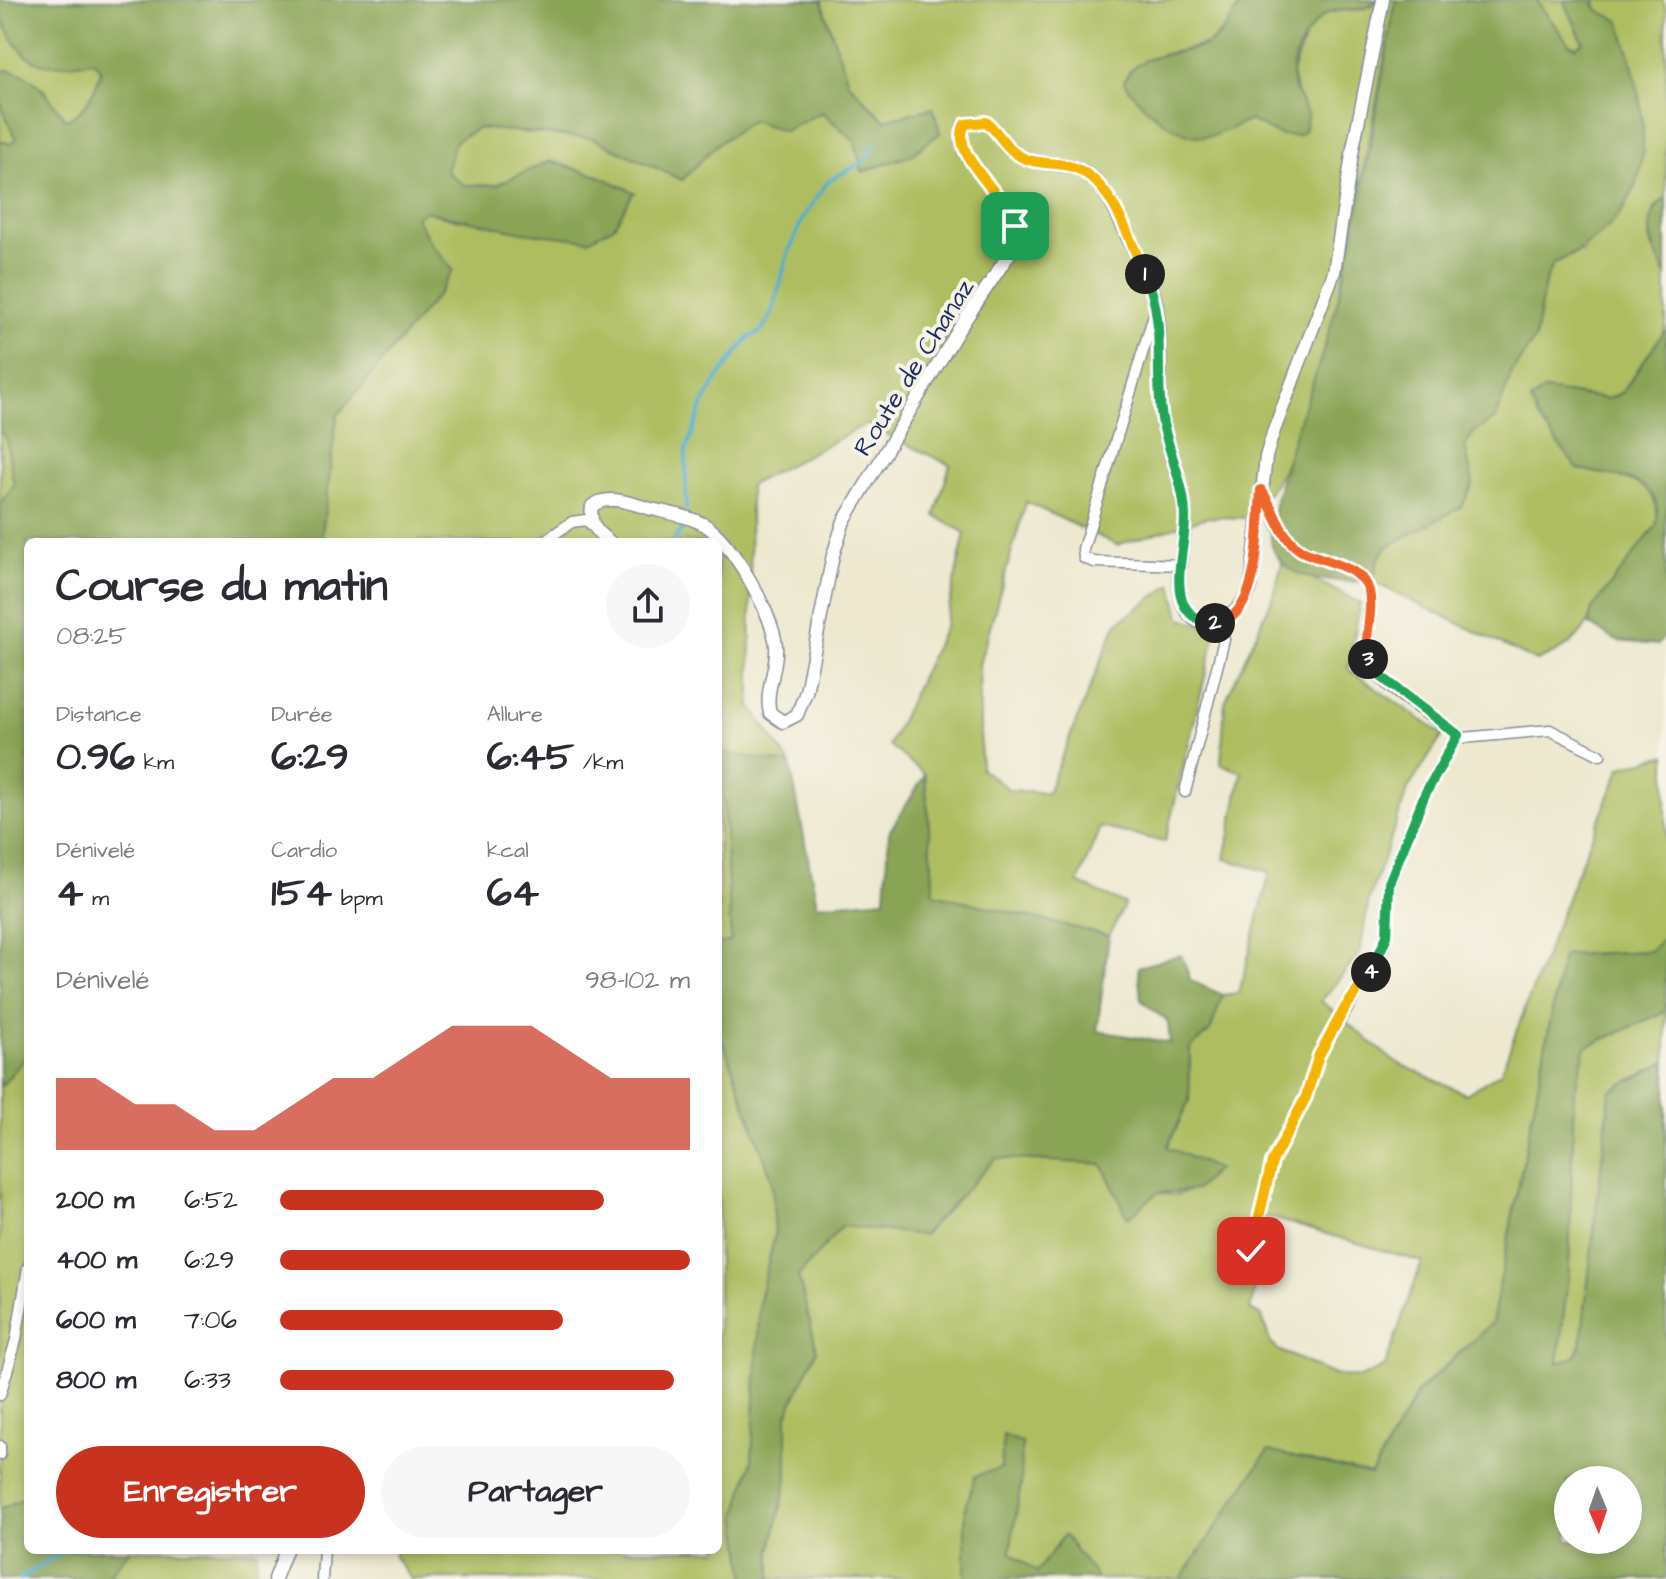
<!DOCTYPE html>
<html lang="fr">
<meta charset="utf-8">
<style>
:root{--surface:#fff;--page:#f7f7f7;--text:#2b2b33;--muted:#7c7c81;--accent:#c8321e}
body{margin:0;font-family:"Architects Daughter",sans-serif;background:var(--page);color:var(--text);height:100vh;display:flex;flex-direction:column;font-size:30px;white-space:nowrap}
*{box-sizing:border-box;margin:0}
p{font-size:26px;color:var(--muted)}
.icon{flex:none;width:44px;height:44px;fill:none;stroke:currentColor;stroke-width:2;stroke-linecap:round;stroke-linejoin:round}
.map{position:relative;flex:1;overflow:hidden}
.side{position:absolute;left:24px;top:538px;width:698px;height:1016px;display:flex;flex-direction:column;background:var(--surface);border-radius:12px;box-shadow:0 4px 12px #0003}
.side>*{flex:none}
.needle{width:52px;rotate:178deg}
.fabs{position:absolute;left:1554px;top:1466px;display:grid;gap:16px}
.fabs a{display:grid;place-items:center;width:88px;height:88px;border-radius:50%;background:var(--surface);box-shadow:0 4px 12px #0003;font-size:40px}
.pin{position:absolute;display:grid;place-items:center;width:68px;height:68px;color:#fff;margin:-34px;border-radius:16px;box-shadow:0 4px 12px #0006}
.km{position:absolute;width:40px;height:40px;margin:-20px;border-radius:50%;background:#222;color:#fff;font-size:22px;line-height:40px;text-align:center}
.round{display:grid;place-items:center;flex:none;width:84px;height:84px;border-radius:42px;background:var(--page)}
.summary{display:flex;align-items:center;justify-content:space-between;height:136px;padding:0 32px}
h1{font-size:44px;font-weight:700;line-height:60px}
.figures{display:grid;grid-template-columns:repeat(3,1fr);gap:12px;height:136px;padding:8px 32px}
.figures div{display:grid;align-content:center}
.figures b{font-size:40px;font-weight:700}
.figures small{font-size:22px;font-weight:400}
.figures p{font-size:22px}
.chart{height:224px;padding:16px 32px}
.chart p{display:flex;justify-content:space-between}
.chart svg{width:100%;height:144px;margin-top:8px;fill:var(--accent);opacity:.7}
.primary-button{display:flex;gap:16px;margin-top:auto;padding:16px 32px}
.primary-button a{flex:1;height:92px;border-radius:48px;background:var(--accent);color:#fff;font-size:32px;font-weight:700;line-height:92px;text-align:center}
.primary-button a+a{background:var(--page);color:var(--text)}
ul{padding:0 32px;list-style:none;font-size:26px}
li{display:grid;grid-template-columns:128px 96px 1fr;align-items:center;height:60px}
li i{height:20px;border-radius:10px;background:var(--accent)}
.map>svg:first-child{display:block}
</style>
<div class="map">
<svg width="1666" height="1579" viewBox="0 0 1666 1579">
<rect width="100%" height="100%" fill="#f7f3e8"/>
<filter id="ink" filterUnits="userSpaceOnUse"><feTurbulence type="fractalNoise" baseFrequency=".0125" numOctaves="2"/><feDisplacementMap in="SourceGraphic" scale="16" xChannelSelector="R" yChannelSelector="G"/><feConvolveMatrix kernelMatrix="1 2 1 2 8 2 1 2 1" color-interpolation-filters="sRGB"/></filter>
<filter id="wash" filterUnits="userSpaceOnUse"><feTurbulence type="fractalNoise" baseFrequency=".006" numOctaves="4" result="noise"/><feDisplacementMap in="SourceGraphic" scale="32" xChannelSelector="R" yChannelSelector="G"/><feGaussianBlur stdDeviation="1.8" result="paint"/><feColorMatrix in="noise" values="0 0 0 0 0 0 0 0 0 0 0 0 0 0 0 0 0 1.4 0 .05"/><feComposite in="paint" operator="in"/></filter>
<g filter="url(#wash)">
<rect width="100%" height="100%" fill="#ede8cf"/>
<!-- green -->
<path fill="#adbd60" stroke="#64765f" stroke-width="2" fill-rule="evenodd" d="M821 0H1244L1232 23 1208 44 1162 55 1212 136 1250 120 1280 135 1308 115 1297 94 1292 72 1310 25 1330 12 1363 9 1378 0H1396L1333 328 1282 472 1251 518 1208 517 1117 545 1026 502 979 665 981 769 1010 790 1047 793 1116 624 1172 584 1180 617 1216 631 1165 842 1100 827 1078 883 1125 904 1109 936 934 894 925 775 889 745 945 626 965 533 935 516 950 465 866 424 750 485 751 706 790 764 722 753 732 942 718 944V542H321L337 416 453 270 431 244 415 217 425 211 458 220 634 193 599 176 550 162 496 185H464L446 171 455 141 478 128 592 138 682 180 716 145 752 120 784 131 822 112 855 141 863 172 911 155 940 133 933 108 884 120 848 82Z
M1536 0H1564L1583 42 1577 47 1569 44Z
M1597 0H1663L1666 10V198L1655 207 1649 239 1666 275V329L1622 392 1608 399 1544 390 1578 469C1613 477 1666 476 1656 526L1592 609C1586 639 1563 650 1536 661L1373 582 1378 559 1388 546 1461 507 1473 484 1465 446 1474 432 1495 419 1512 372 1535 338 1545 282 1553 263 1585 250 1599 11 1594 5Z
M0 17C27 64 41 67 94 61L101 70C96 88 85 114 66 120L43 89 10 70 0 71Z
M0 102 16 140 9 144 0 140Z
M0 432 6 437 14 485 0 504Z
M1282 563 1360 603 1348 669 1443 735 1408 789 1369 899 1360 953 1321 1001 1395 1062 1466 1094 1501 1072 1575 877 1621 767 1666 755V935L1650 951 1563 955 1492 1323 1418 1391 1371 1475 1268 1452 1181 1579H1098L1064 1536 1037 1573 1010 1552 1021 1483 1004 1435 1001 1469 965 1579H771V1549L787 1480V1414L817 1350 798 1276 842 1226 923 1235 996 1158C1027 1160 1072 1157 1101 1164 1150 1176 1163 1223 1216 1170L1167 1148 1189 1101 1190 1048 1223 995 1239 993 1270 872 1225 859 1242 772 1221 764 1225 702 1274 595ZM1265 1216 1422 1262 1385 1366 1361 1378 1334 1375 1278 1350 1270 1342 1262 1316 1250 1310 1258 1273 1251 1263Z
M1666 1011V1062L1610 1091 1581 1344 1575 1357 1558 1364 1569 1268 1574 1093 1586 1047Z
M718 1036 724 1044 772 1180 775 1235 760 1297 752 1460 737 1515 746 1579H411L395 1557V1550H718Z
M28 1055V1496L0 1509V1087Z
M130 1550H257L256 1579H106Z"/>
<!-- forest -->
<path fill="#8aa456" stroke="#526a5a" stroke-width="2" fill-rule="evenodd" d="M0 0H821L848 82 884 120 933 108 940 133 911 155 862 172 855 141 822 112 784 131 752 120 716 145 682 180 592 138 478 128 455 141 446 171 464 185H496L550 161 599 176 634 192 614 226 589 240 523 232 425 211 416 217 431 244 453 270 440 292 337 416 321 542H28V1055L0 1087V504L14 485 6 437 0 432V140L9 144 16 140 0 102V71C32 66 49 99 66 120 85 114 97 88 101 70L94 61C55 65 33 74 11 36 3 23 0 15 0 0Z
M1244 0H1378C1366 14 1347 6 1331 12 1313 18 1292 55 1292 74 1292 88 1301 102 1308 115L1304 131 1297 136 1280 135 1250 120C1238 125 1226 132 1214 135 1183 144 1139 107 1124 82 1134 49 1183 57 1208 44 1228 34 1231 14 1244 0Z
M1396 0H1536L1569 44 1576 47 1583 42 1564 0H1597L1594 5 1599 11 1620 21C1653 131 1666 210 1553 264L1545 282 1535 338 1512 372 1495 419 1474 432 1465 446 1473 484 1461 507 1388 546 1378 559 1373 582C1339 581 1287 586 1272 546 1264 522 1299 419 1309 393 1355 268 1371 131 1396 0Z
M1666 198V275C1653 248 1638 222 1666 198Z
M1666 329V634L1658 645 1617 641 1589 624 1592 609 1656 526C1666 476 1613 477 1578 469L1537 417 1531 400 1544 390 1608 399 1622 393Z
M721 753 790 764 817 905 885 899 889 832 925 775 934 894 1109 936 1097 1031 1170 1043 1168 1022 1141 1000 1138 967 1181 955 1191 981 1223 995 1210 1031 1190 1048 1189 1101 1167 1147 1217 1169 1196 1190 1157 1193 1128 1218 1102 1164 996 1158 923 1235 842 1226 798 1276 817 1350 787 1414V1480L771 1549V1579H746L737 1515 752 1460 760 1296 775 1235 772 1179 724 1044 718 1036V944L731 941Z
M1666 935V1011L1586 1047 1574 1093 1569 1268 1558 1363 1575 1357 1581 1344 1610 1091 1666 1062V1579H1181L1268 1451 1371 1475 1418 1392 1492 1323 1563 955 1650 951ZM1568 1480H1628V1540H1568Z
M1003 1435 1022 1443 1021 1483 1010 1552 1037 1572 1064 1535 1098 1579H965V1510L975 1476 1001 1468Z
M28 1496V1550H130L106 1579H0V1509Z"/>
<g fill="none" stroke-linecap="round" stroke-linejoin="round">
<!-- stream -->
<path stroke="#4caccb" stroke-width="4" d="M686 509V451L703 404 718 378 749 337 761 332 772 314 788 254 803 218 828 181 863 162 875 146
M673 542 685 525
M20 1579 65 1550"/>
</g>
</g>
<g filter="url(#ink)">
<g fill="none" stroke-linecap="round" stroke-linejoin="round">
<!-- minor casing -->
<g stroke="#848c96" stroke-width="13">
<path id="minor" d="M1156 308 1083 549 1084 558 1094 562 1182 565
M1261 490C1271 504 1275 527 1286 539 1307 561 1347 559 1365 584 1379 604 1360 639 1369 662 1377 685 1441 723 1463 738L1550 730 1600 755
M543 542 572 522 586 520 593 526
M1185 792 1224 640 1221 623
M1253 1260 1251 1251 1272 1162 1306 1097 1319 1055 1380 955 1387 936 1389 883 1425 794 1458 735
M0 1395 16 1340 28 1267
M0 1446V1455
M322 1579 324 1550"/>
</g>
<!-- tertiary casing -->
<g stroke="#848c96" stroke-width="15">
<path id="tertiary" d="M610 542C596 532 589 524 592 506 608 493 633 504 651 509 669 513 689 516 705 525 731 540 774 616 776 646 778 669 764 690 770 713L783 722 797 715 806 692 833 555 844 521 959 329 1014 247V220L965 153 962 142 963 126C993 111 999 144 1020 156 1042 168 1070 160 1089 175 1107 189 1116 212 1125 231 1136 256 1153 282 1157 309 1163 345 1157 382 1162 418 1167 450 1182 480 1185 512 1188 541 1170 581 1185 608 1206 644 1243 612 1251 586L1266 457 1273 433 1334 272 1353 148 1383 0
M275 1579 286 1550"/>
</g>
<!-- minor -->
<use href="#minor" stroke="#fff" stroke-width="10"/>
<!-- tertiary -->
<use href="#tertiary" stroke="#fff" stroke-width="12"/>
</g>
</g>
<g fill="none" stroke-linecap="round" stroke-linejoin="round" filter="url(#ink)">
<!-- split-1 casing -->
<g stroke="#fff" stroke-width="16">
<path id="split-1" d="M1015 226C1007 195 948 155 965 124L986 122C997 130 1004 145 1015 153 1031 165 1051 162 1069 166 1112 177 1128 238 1145 274"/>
</g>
<!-- split-2 casing -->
<g stroke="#fff" stroke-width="16">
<path id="split-2" d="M1145 274C1167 321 1154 369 1162 419 1168 451 1184 482 1185 515 1186 542 1174 574 1182 600 1187 615 1200 622 1215 623"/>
</g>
<!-- split-3 casing -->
<g stroke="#fff" stroke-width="16">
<path id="split-3" d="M1215 623C1262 619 1258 526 1261 490 1276 511 1279 537 1302 551 1321 561 1363 566 1369 591 1374 613 1363 638 1368 659"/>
</g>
<!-- split-4 casing -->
<g stroke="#fff" stroke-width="16">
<path id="split-4" d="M1368 659 1375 672 1458 735 1425 794 1389 883 1387 936 1371 972"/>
</g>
<!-- split-5 casing -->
<g stroke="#fff" stroke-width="16">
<path id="split-5" d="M1251 1251 1272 1162 1306 1097 1319 1055 1345 1008 1371 972"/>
</g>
<!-- split-1 -->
<use href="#split-1" stroke="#f5b400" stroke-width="10"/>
<!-- split-2 -->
<use href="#split-2" stroke="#22a559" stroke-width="10"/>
<!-- split-3 -->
<use href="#split-3" stroke="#f0652b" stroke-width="10"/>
<!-- split-4 -->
<use href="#split-4" stroke="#22a559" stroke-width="10"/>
<!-- split-5 -->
<use href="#split-5" stroke="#f5b400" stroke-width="10"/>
</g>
<g text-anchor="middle" stroke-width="8" stroke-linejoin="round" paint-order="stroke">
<!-- street labels -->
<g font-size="26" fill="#1b2f5e" stroke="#f7f3e8">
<text transform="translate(913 367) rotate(-58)" y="9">Route de Chanaz</text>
</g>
</g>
</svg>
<div class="fabs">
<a><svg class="needle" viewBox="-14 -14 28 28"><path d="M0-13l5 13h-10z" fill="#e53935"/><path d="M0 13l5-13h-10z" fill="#7c7c81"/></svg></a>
</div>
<div class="pin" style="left:1015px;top:226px;background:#1e9e55"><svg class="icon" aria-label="arrive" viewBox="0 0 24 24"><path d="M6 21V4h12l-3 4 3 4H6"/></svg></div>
<div class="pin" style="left:1251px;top:1251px;background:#d93025"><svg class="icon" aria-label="check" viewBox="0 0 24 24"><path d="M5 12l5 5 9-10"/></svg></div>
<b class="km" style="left:1145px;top:274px">1</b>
<b class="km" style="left:1215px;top:623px">2</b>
<b class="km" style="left:1368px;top:659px">3</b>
<b class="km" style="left:1371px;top:972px">4</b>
<section class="side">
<div class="summary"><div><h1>Course du matin</h1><p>08:25</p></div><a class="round"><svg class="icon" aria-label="share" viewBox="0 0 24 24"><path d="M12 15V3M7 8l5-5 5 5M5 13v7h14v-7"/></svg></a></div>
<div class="figures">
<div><p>Distance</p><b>0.96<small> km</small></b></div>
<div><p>Durée</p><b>6:29</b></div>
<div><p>Allure</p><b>6:45<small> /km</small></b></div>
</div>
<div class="figures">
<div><p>Dénivelé</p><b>4<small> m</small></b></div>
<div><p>Cardio</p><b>154<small> bpm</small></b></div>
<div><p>kcal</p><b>64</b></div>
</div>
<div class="chart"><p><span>Dénivelé</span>98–102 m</p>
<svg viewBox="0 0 160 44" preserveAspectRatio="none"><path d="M0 44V22L10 22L20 30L30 30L40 38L50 38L60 30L70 22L80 22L90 14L100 6L110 6L120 6L130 14L140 22L150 22L160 22V44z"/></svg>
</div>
<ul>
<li><b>200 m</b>6:52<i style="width:79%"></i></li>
<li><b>400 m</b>6:29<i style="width:100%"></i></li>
<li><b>600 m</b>7:06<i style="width:69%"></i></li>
<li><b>800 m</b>6:33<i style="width:96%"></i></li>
</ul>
<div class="primary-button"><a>Enregistrer</a><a>Partager</a></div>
</section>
</div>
